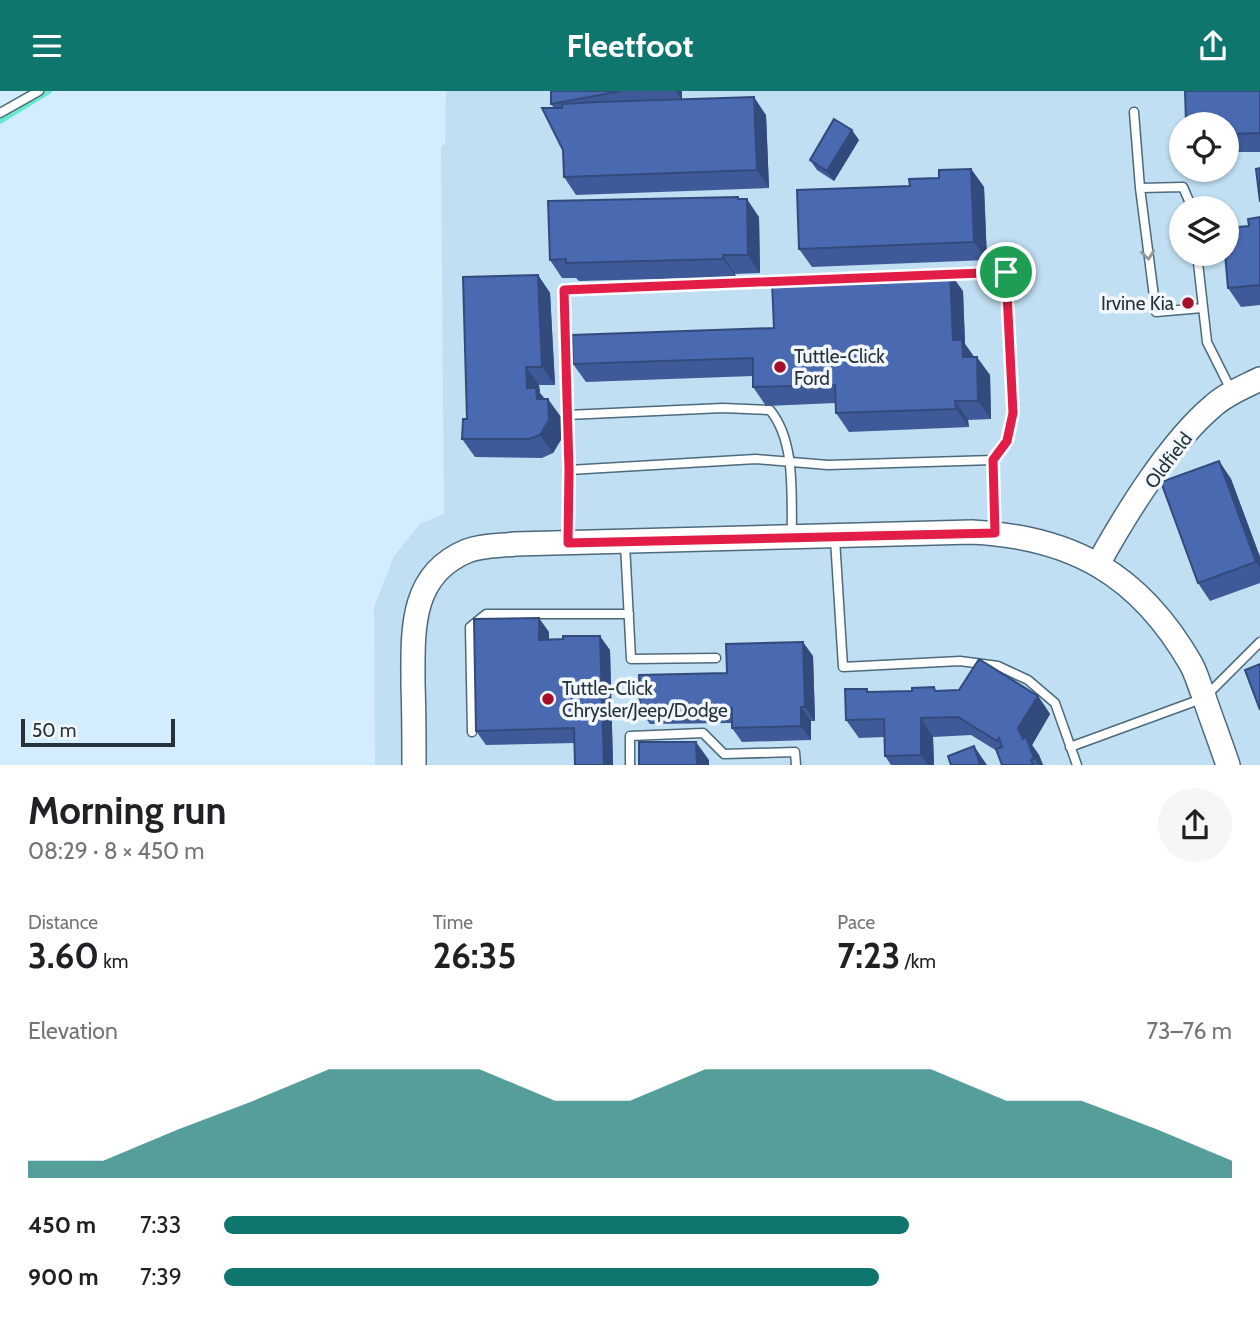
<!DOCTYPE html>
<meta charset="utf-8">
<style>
:root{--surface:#fff;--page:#f6f6f6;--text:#202124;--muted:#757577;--accent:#0f766e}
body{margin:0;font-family:Cabin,sans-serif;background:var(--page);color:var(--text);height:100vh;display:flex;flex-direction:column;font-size:26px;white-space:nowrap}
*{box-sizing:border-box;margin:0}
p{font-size:23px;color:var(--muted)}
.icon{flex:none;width:38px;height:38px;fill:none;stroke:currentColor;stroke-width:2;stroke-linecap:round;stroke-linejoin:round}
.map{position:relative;height:674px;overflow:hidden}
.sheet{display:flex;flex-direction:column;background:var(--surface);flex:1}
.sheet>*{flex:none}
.controls{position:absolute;left:1169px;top:21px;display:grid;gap:14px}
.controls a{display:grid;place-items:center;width:70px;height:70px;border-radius:50%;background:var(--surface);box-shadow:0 2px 5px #0004;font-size:35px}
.scale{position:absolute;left:21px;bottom:18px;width:154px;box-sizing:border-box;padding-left:7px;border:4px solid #26323a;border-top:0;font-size:19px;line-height:24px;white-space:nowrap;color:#26323a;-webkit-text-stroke:5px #f1f7fc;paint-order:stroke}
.pin{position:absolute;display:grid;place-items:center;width:60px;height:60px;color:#fff;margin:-30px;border:4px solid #fff;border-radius:50%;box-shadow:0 2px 7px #0007}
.round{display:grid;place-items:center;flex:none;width:74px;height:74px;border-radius:37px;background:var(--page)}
.summary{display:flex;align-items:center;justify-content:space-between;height:119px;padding:0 28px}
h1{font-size:38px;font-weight:800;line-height:52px}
.stats{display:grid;grid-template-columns:repeat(3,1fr);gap:10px;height:119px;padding:7px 28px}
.stats div{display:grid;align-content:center}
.stats b{font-size:35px;font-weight:800}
.stats small{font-size:19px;font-weight:400}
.stats p{font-size:19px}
.chart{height:196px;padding:14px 28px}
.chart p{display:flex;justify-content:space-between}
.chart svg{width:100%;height:126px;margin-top:7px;fill:var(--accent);opacity:.7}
ul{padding:0 28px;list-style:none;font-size:23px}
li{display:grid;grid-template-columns:112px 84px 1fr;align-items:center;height:52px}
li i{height:18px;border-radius:9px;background:var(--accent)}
header{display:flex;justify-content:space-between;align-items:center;height:91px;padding:0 28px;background:var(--accent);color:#fff;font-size:32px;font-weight:800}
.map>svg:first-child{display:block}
</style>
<header><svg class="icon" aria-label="menu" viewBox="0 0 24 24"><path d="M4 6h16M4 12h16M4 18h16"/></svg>Fleetfoot<svg class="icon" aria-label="share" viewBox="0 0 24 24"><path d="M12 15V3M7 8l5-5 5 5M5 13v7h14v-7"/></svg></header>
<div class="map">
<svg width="1260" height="674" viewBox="0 0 1260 674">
<rect width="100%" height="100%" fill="#d3edfe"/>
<!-- built -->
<path fill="#c0dff2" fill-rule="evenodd" d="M446 0H1260V674H375L374 516 394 465 420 433 444 423 441 55 445 53ZM1181 33H1227V79H1181ZM1181 117H1227V163H1181Z"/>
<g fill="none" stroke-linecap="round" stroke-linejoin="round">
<!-- stream -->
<path stroke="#69e8ce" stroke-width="6" d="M0 30 49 0"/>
<!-- lane casing -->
<g stroke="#4d6a7c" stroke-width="11">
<path id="lane" d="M1134 21 1140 97 1156 221 1202 217
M0 22 39 0
M1140 97 1183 96 1192 117
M1197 163 1207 251 1231 299
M943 184 1006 181 1013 322 1007 350 993 369
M567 324 723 317 770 319C796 351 791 403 792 443
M569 379 564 199 846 187
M835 448 843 576 960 570 998 575 1028 589 1055 612 1077 674
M568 449 569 379 756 368 828 374 993 369 994 439
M625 453 631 568 716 567
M472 641 470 536 486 523H629
M1070 656 1204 607 1260 551
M630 674V645L703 642 724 663 795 661 796 674"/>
</g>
<!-- secondary casing -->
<g stroke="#4d6a7c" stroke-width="26">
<path id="secondary" d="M1098 473C1125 424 1170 351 1213 315 1226 303 1244 296 1260 288
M414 674C414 647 414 620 413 594 413 541 409 484 467 460 482 454 500 455 515 453L972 441C1073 446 1140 484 1191 573 1196 582 1199 593 1203 603 1211 627 1220 650 1228 674"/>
</g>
<!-- lane -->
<use href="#lane" stroke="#fff" stroke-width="8"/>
<!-- secondary -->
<use href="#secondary" stroke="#fff" stroke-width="23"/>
</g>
<!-- wall -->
<path fill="#3f5a98" d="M551 0H682V8L766 24 769 97 576 104 564 86 563 59 554 17 551 13Z
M1260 0V61H1227V33Z
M859 49 834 90 817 79 810 69Z
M971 78 984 96 987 169 812 176 799 158 910 95Z
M739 108 759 126 760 182 735 183 736 186 579 190 576 187H562L550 169Z
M1260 126V214L1241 216 1228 197 1249 135Z
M538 184 550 202 555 294H539L540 302 561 326 562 347 553 362 542 367 475 366 462 348 467 328Z
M963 200 965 253 974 266 990 284 991 328 968 329 969 336 849 341 836 322V312L766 315 753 296V285L586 291 573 273 774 237Z
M1219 370 1231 388 1260 466V492L1210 510 1198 492Z
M549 541V549L610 559 613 674H575V652L486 654 476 640Z
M813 565 815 630H811V649L742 651 732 637V632L650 633 640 619 727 582Z
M937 600 1038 605 1050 623 1032 654 1039 664 1043 674H1002L997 660 971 644 933 646 934 674H891L885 665 884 646 859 647 846 629Z"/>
<!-- shaded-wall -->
<path fill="#334a7c" d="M676 0H682V10Z
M754 6 766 24 769 97 757 79Z
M852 39 859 49 834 90 827 80Z
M971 78 984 96 987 169 974 151Z
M738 106 747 119V108L759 126 760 182 748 164Z
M723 164 735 183 736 186 723 168Z
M950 182 963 200 965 253 975 267 963 266 953 249Z
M538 184 550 202 555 294 542 276Z
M977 266 990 284 991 328 978 310Z
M526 276 539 294 540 302 548 314V308L561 326 562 347 553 362 540 344 527 297Z
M955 310 968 329 969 336 956 318Z
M1219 370 1231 388 1260 466V477L1256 471Z
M539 527 549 541V564L539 549Z
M600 545 610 559 613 674H604Z
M803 551 813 565 815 630 805 616Z
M1038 605 1050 623 1032 654 1039 664 1043 674H1039L1034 667 1018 637Z
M801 616 811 630V649L801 635Z
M921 627 933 646 934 674H928L921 664Z
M696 651 709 669V674H697Z
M974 655 987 674H980Z"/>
<!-- building -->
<path fill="#4969b1" stroke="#334a7c" stroke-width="2" d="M551 0H622L551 13Z
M1185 0H1260V42L1227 43V33H1186Z
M754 6 757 79 564 86 563 59 542 17H562V13L597 11Z
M834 28 852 39 827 80 810 69Z
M1260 77V111L1256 78Z
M971 78 974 151 799 158 797 99 910 95 909 88 939 87V79Z
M738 106V108H747L748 164H723V168L566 172V168L550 169 548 110Z
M1260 126V194L1228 197 1225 163H1227V137L1249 135 1248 128Z
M950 182 953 249H962L963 266H977L978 310H955L956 318 836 322 835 294 753 296V267L573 273 572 244 774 237 772 191 838 189 837 185Z
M538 184 542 276H526L527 297H536L537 308H548L549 329 540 344 529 348H462L463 328H467L463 186Z
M1219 370 1256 471 1198 492 1161 391Z
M539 527V549L563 548V545H600L604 674H575L574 637 476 640 474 528Z
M803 551 805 616H801V635L732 637V617L640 619 639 584 727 582 726 553Z
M979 568 1038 605 1018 637 1023 648 1026 646 1034 667 1031 669 1033 674H1002L996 658 1002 656 999 647 997 650 958 626 921 627V664L885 665 884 628 846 629 845 598H867V601L912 600V597L934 596 935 600 959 599Z
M1260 573V619L1245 579Z
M639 651H696L697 674H639Z
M974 655 980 674H951L948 665Z"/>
<!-- one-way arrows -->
<defs><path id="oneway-chevron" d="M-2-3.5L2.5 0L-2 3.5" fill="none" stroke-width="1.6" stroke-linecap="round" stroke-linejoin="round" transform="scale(1.75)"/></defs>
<use stroke="#92989c" href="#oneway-chevron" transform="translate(1148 164) rotate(83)"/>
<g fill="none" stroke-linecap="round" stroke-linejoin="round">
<!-- route casing -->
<g stroke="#fff" stroke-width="14">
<path id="route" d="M1006 181 1013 322 1007 350 993 369 995 442 568 452 569 379 564 199Z"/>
</g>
<!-- route -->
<use href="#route" stroke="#e11d48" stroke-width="9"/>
</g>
<!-- markers -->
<g fill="#a70e2b" stroke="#f1f7fc" stroke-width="2.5">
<circle cx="1188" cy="212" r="7"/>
<circle cx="780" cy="276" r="7"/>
<circle cx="548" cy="608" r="7"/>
</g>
<g text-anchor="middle" stroke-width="7" stroke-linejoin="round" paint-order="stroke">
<!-- poi labels -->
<g font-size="19" fill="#26323a" stroke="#f1f7fc" text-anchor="start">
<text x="1174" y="219" text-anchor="end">Irvine Kia</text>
<text x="794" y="272">Tuttle-Click<tspan x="794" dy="22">Ford</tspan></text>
<text x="562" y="604">Tuttle-Click<tspan x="562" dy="22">Chrysler/Jeep/Dodge</tspan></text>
</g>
<!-- street labels -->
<g font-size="19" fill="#26323a" stroke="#f1f7fc">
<text transform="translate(1168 369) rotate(-53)" y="7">Oldfield</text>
</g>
</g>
</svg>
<div class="controls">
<a><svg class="icon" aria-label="locate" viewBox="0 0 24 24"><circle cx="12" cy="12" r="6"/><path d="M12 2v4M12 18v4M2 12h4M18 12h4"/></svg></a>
<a><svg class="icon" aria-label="layers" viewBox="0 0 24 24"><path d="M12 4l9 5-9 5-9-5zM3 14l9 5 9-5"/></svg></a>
</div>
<div class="scale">50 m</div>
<div class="pin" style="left:1006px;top:181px;background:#1e9e55"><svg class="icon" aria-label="arrive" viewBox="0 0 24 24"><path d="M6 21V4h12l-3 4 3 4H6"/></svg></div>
</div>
<section class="sheet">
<div class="summary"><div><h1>Morning run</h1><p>08:29 · 8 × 450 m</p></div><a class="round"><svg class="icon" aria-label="share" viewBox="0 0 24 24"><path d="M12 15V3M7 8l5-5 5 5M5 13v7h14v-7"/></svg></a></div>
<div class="stats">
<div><p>Distance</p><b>3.60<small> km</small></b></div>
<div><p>Time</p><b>26:35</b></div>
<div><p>Pace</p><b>7:23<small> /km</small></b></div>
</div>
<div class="chart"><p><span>Elevation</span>73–76 m</p>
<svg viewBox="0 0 160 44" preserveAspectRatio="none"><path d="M0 44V38L10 38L20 27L30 17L40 6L50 6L60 6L70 17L80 17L90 6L100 6L110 6L120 6L130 17L140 17L150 27L160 38V44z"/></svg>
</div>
<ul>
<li><b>450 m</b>7:33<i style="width:68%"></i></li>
<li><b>900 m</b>7:39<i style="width:65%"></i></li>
</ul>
</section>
